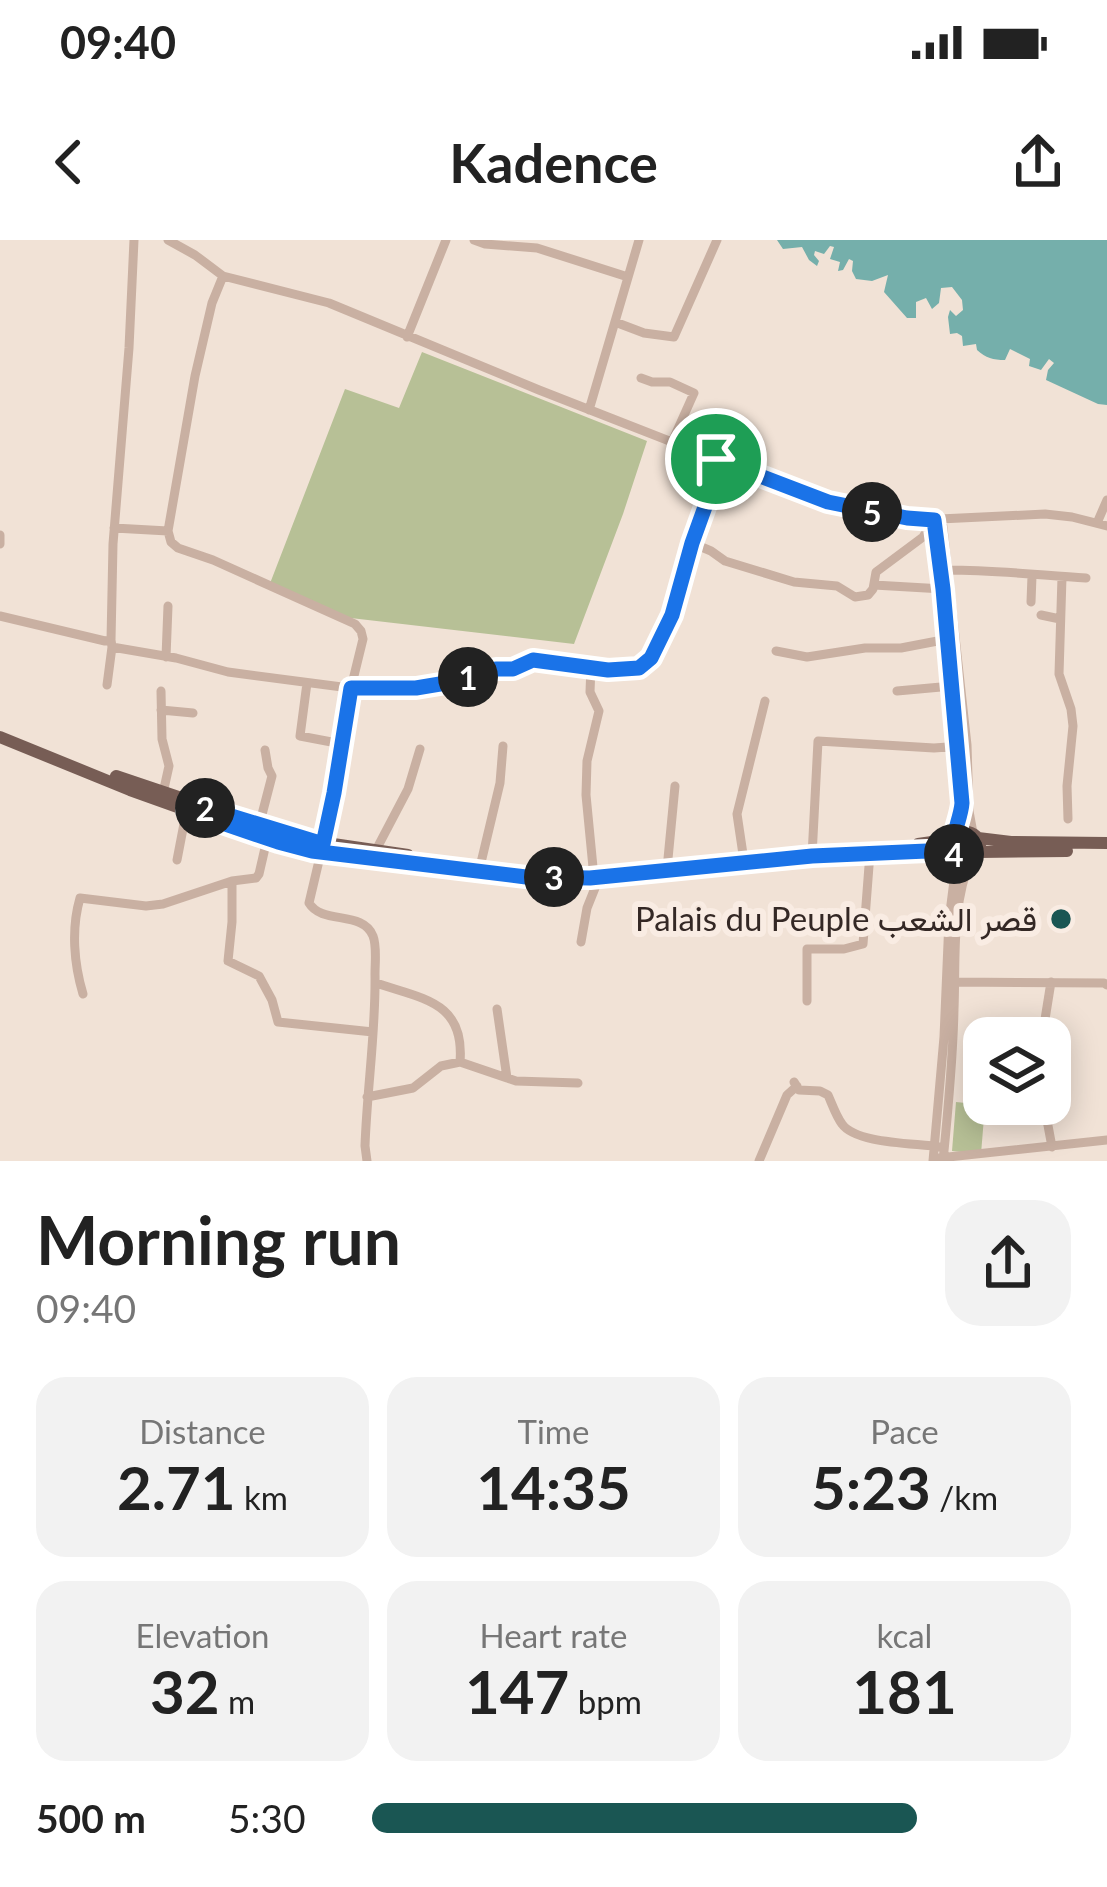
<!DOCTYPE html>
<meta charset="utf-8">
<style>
:root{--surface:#fff;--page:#f2f2f2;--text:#222;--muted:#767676;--accent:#1a5653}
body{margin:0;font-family:Lato,Vazirmatn,sans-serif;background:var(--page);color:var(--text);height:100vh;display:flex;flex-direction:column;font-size:45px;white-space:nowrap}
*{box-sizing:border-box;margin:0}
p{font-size:39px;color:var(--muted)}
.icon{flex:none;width:66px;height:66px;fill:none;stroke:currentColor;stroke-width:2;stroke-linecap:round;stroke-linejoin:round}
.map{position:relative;height:921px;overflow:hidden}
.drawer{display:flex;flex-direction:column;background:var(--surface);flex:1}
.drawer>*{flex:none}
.fabs{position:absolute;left:963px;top:777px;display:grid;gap:24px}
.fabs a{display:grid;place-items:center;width:108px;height:108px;border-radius:24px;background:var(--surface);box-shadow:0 6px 30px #0003;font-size:60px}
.pin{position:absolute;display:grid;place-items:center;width:102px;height:102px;color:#fff;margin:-51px;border:6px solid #fff;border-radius:50%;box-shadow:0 3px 12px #0007}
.km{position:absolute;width:60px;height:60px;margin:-30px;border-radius:50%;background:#222;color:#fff;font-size:33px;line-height:60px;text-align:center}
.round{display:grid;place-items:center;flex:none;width:126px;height:126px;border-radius:36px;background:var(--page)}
.overview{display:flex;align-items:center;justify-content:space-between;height:204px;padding:0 36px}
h1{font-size:66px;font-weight:700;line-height:90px}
.metrics{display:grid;grid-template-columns:repeat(3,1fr);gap:18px;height:204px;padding:12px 36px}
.metrics div{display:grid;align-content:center;border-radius:30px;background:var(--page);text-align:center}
.metrics b{font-size:60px;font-weight:700}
.metrics small{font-size:33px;font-weight:400}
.metrics p{font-size:33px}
ul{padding:0 36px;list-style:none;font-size:39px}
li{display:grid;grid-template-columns:192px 144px 1fr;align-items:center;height:90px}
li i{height:30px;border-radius:15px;background:var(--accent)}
.status{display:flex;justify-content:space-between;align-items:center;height:84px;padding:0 60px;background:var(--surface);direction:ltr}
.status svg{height:33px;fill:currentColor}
header{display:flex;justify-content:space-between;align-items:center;height:156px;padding:0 36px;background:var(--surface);font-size:54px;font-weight:700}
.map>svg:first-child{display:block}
</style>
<div class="status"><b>09:40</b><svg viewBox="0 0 49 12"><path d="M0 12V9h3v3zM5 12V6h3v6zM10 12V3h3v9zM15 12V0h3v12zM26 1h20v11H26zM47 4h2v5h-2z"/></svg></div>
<header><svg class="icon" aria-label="back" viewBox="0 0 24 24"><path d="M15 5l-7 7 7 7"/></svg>Kadence<svg class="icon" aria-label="share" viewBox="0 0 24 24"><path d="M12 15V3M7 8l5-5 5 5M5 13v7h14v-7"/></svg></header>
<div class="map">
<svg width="1107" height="921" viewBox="0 0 1107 921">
<rect width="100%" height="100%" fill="#f1e2d6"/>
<!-- green -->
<path fill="#b7c096" d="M422 112 647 201 623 274 574 404 342 377 269 346 345 149 399 168Z
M956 862 985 865 981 914 952 911Z"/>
<!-- water -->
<path fill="#75afab" d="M777 0H1107V165L1098 164 1046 140 1048 130 1054 123 1049 119 1041 130 1029 126 1030 119 1010 109 1005 120C993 120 986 118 977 110L976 104 963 106 962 96 957 93 950 94 948 77 950 70 956 76 963 70 962 60 952 47 941 48 939 63 932 69 926 58 916 62V78H907L884 52 888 35 872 41 856 39 852 31 853 21 849 19 843 30 838 31 840 22 830 19 834 7 830 6 824 14 815 11 814 15 819 21 817 26 809 20 802 7 783 9Z"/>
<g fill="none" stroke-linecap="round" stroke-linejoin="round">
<!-- minor -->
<path stroke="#c9b0a2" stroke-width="9" d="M168 0 195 15 223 36 329 63 539 150 828 263 919 280 1045 274 1072 277 1107 286
M474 0 485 4 537 8 628 37
M223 36 212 63 195 136 168 291 171 302 178 308 213 320 355 384 361 391 363 399 351 448 335 553 309 663C322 685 363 670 373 696 377 706 375 722 375 734 376 791 367 848 365 906L367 921
M615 82 644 93 674 97 717 0
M407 97 446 0
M641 138 652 142H670L694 153 672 202
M589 170 639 0
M942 279 967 505 969 571 973 593
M934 280 958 506 962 563 956 595
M1097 283 1107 260
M114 288 168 291
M0 295V304
M692 303 711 311 725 321 794 342 837 346 855 357 868 355 873 349 876 332 923 297 934 280
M948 330C994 330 1039 335 1086 338
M1062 337 1059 434 1071 469 1073 486 1067 546 1068 579
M874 345 943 349
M1031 362 1032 336
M1041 375 1060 379
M0 376 105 401 111 400 112 407 176 418 228 432 365 450 416 448 453 442 496 429H513L533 420 608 430 639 428 651 418 672 375 692 303 710 253 716 219
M111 400 113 304 129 108 134 0
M776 411 807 417 865 408H901L948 399
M166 417 168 366
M307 443 300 496 342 504
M107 445 112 407
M161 451 162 499 169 526 163 553
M897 451 952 446
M161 470 193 473
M259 586 272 536 268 528 265 510
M376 610 408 549 420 509
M812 616 818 501 934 508 961 506
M177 620 187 568
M744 621 737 574 765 461
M667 629 675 546
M479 631 500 543 503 506
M232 641V682L228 721 259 736 272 760 278 782 373 792
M581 702 587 668 595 648 586 555 587 521 599 471 590 452 591 426
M951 742 1104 743 1107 745
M376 743C422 759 465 761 460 822
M83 754C74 724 71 689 80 658L146 666 163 664 232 641 256 638 259 634 268 595
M807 761V709H844L863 704 870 613
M497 769 507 838
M1042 798 1051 742
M794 842 799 850 820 851 828 855C832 864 836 876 842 884 856 904 916 903 940 907
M367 857 413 848 441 826 460 822 516 841 578 843
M1044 864 1052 907
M939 918 1107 900
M759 921 787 855 797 846
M933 921 944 797 949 680 957 617
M943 921C948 871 953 820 954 769 956 720 951 665 971 619"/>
<!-- major -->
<path stroke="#775d55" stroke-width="12" d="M0 497 130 550 278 603 322 613 526 637 590 638 812 616 927 611 954 614
M116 536 306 600 408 615
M952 606a14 14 0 1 1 28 0a14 14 0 1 1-28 0Z
M978 598 1011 602 1107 603
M918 604 953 599
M979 612 1067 611"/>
</g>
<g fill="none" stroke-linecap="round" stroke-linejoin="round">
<!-- route casing -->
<g stroke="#fff" stroke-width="24">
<path id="route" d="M716 219 828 262 907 278 934 280 943 349 962 563C961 579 949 601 954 614L927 611 812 616 590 638 526 637 312 611 278 602 187 571 189 563 323 604 334 553 351 448H416L452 442 496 429H513L533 420 608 430 639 428 651 418 672 375 692 303 710 253Z"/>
</g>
<!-- route -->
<use href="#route" stroke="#1a73e8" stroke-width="15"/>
</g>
<!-- markers -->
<circle fill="#1a5653" stroke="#f9ece3" stroke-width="4.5" cx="1061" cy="679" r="12"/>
<g text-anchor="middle" stroke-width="12" stroke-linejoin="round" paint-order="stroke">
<!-- poi labels -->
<g font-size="33" fill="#342825" stroke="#f9ece3" text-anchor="end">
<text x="1037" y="691">Palais du Peuple قصر الشعب</text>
</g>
</g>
</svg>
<div class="fabs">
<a><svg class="icon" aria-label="layers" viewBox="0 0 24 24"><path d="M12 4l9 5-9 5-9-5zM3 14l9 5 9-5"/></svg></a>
</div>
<div class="pin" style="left:716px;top:219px;background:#1e9e55"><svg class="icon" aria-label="arrive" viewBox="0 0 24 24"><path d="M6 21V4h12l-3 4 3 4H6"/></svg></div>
<b class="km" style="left:468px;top:437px">1</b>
<b class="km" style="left:205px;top:568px">2</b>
<b class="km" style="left:554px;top:637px">3</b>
<b class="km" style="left:954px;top:614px">4</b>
<b class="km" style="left:872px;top:272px">5</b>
</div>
<section class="drawer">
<div class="overview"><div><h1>Morning run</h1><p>09:40</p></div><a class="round"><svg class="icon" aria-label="share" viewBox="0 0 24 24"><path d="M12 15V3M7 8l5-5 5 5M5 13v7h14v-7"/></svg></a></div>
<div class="metrics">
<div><p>Distance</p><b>2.71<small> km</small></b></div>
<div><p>Time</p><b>14:35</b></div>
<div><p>Pace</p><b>5:23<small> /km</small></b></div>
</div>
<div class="metrics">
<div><p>Elevation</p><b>32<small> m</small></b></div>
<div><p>Heart rate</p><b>147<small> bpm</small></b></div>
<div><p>kcal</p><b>181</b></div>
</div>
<ul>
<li><b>500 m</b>5:30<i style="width:78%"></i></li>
</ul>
</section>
